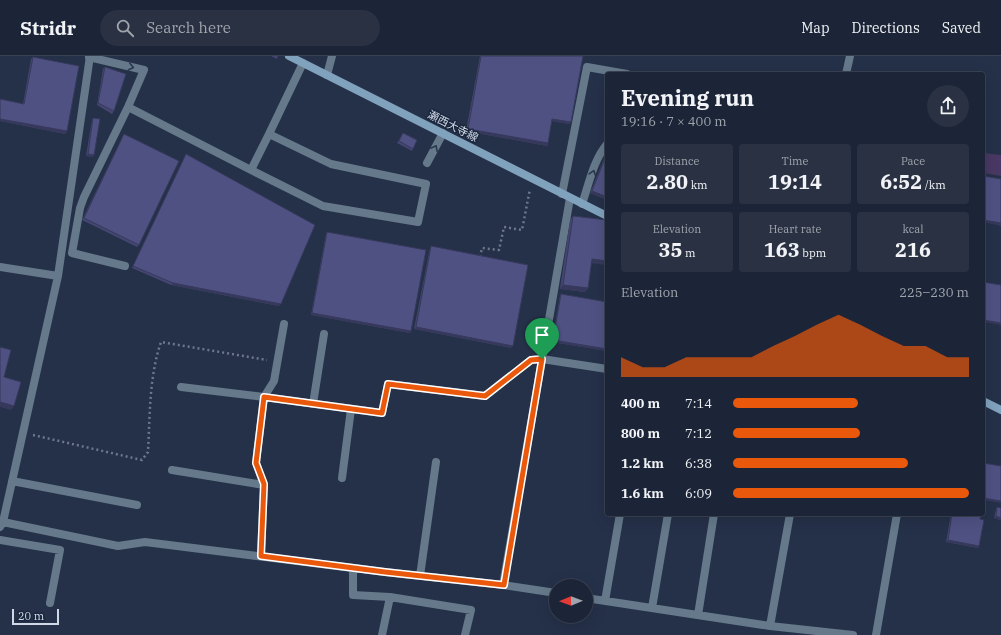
<!DOCTYPE html>
<meta charset="utf-8">
<style>
:root{--surface:#1c2537;--page:#293142;--text:#f1f3f6;--muted:#a0a5ad;--line:#3a4252;--accent:#ea580c}
body{margin:0;font-family:"IBM Plex Serif","Noto Sans JP",serif;background:var(--page);color:var(--text);height:100vh;display:flex;flex-direction:column;font-size:15px;white-space:nowrap}
*{box-sizing:border-box;margin:0}
p{font-size:13px;color:var(--muted)}
.icon{flex:none;width:22px;height:22px;fill:none;stroke:currentColor;stroke-width:2;stroke-linecap:round;stroke-linejoin:round}
.map{position:relative;flex:1;overflow:hidden}
.side{position:absolute;left:605px;top:16px;width:380px;height:444px;display:flex;flex-direction:column;background:var(--surface);border-radius:4px;box-shadow:0 4px 16px #0002,0 0 0 1px var(--line)}
.side>*{flex:none}
.needle{width:26px;rotate:269deg}
.fabs{position:absolute;left:549px;top:523px;display:grid;gap:8px}
.fabs a{display:grid;place-items:center;width:44px;height:44px;border-radius:50%;background:var(--surface);box-shadow:0 4px 16px #0002,0 0 0 1px var(--line);font-size:20px}
.scale{position:absolute;left:12px;bottom:10px;width:47px;box-sizing:border-box;padding-left:4px;border:2px solid #d0d8e7;border-top:0;font-size:11px;line-height:14px;white-space:nowrap;color:#d0d8e7;-webkit-text-stroke:3px #1b273e;paint-order:stroke}
.pin{position:absolute;display:grid;place-items:center;width:34px;height:34px;color:#fff;margin:-41px -17px;border-radius:50% 50% 50% 0;rotate:-45deg;box-shadow:0 0 4px #0007}
.pin .icon{rotate:45deg}
.round{display:grid;place-items:center;flex:none;width:42px;height:42px;border-radius:21px;background:var(--page)}
.headline{display:flex;align-items:center;justify-content:space-between;height:68px;padding:0 16px}
h1{font-size:22px;font-weight:700;line-height:30px}
.metrics{display:grid;grid-template-columns:repeat(3,1fr);gap:6px;height:68px;padding:4px 16px}
.metrics div{display:grid;align-content:center;border-radius:4px;background:var(--page);text-align:center}
.metrics b{font-size:20px;font-weight:700}
.metrics small{font-size:11px;font-weight:400}
.metrics p{font-size:11px}
.chart{height:112px;padding:8px 16px}
.chart p{display:flex;justify-content:space-between}
.chart svg{width:100%;height:72px;margin-top:4px;fill:var(--accent);opacity:.7}
ul{padding:0 16px;list-style:none;font-size:13px}
li{display:grid;grid-template-columns:64px 48px 1fr;align-items:center;height:30px}
li i{height:10px;border-radius:5px;background:var(--accent)}
header{display:flex;align-items:center;gap:24px;box-sizing:border-box;height:56px;padding:0 20px;background:var(--surface);border-bottom:1px solid var(--line)}
header strong{font-size:19px}
nav{display:flex;gap:22px;margin-inline-start:auto;font-size:14px}
.search{width:280px;height:36px;background:var(--page);display:flex;align-items:center;gap:10px;box-sizing:border-box;padding:0 14px;border-radius:22px;color:var(--muted);font-size:15px}
.map>svg:first-child{display:block}
</style>
<header>
<strong>Stridr</strong>
<div class="search"><svg class="icon" aria-label="search" viewBox="0 0 24 24"><circle cx="10" cy="10" r="6"/><path d="M15 15l6 6"/></svg>Search here</div>
<nav><a>Map</a><a>Directions</a><a>Saved</a></nav>
</header>
<div class="map">
<svg width="1001" height="579" viewBox="0 0 1001 579">
<rect width="100%" height="100%" fill="#253149"/>
<!-- green -->
<path fill="#483863" d="M983 97 1001 99V120L983 117Z"/>
<g fill="none" stroke-linecap="round" stroke-linejoin="round">
<!-- path -->
<path stroke="#6e788c" stroke-width="2.5" stroke-dasharray="2 3" stroke-linecap="butt" d="M480 201 482 192 499 194 504 171 522 174 530 133
M33 379 142 404 148 396C150 359 149 321 161 286L267 304"/>
<!-- lane -->
<path stroke="#65798b" stroke-width="8" d="M89 1 144 14 128 51 251 114
M327 19 332 0
M269 78 251 114 323 150 418 166 426 128 331 108 269 78 303 7
M427 107 443 77
M582 148C589 128 593 105 607 88
M125 210 72 197 80 152 84 141 128 51"/>
<!-- street -->
<path stroke="#65798b" stroke-width="8" d="M846 18 850 0
M562 138 587 11 627 18
M0 211 58 220
M181 331 264 341 274 325 284 268
M313 348 324 278
M172 414 264 429
M342 422 351 353
M12 425 137 449
M0 465 3 466 58 220 90 0
M0 471 3 466 118 490 145 486 385 516 503 529 556 537
M0 484 60 494 50 547
M261 500 264 429 256 407 264 341 382 357 388 328 485 340 531 304 542 303 607 313
M353 512V539L390 541
M420 520 436 406
M503 529 570 142
M586 542 770 570 853 579
M605 545 620 458
M652 552 668 458
M698 559 714 458
M770 570 790 458
M382 579 390 541 471 554 465 579
M876 579 897 458"/>
<!-- secondary -->
<path stroke="#80a2bd" stroke-width="8" d="M289 0 607 160
M983 345 1001 354"/>
</g>
<!-- wall -->
<path fill="#444671" d="M271 0H278L277 3Z
M480 0H583L571 66 569 68 552 65 548 87 547 90 466 75Z
M33 1 67 75 65 78 0 65V43L23 48 31 3Z
M105 11 114 55 112 58 97 49 103 13Z
M93 62V101L86 100 92 64Z
M403 77 413 93 412 95 397 87Z
M124 78 139 189 137 191 82 164Z
M607 95V144L590 137Z
M186 98 279 250 171 229 132 212Z
M573 160 591 207 588 232 585 236 560 233 570 164Z
M327 176 411 275 410 277 311 259 326 178Z
M431 190 511 292 414 273 430 192Z
M561 238 607 246V295L552 286 560 240Z
M997 451 1001 464 994 462 996 453Z
M951 458H981L980 463 979 490 978 492 946 486Z"/>
<!-- shaded-wall -->
<path fill="#37395c" d="M0 63 67 75 65 78 0 65Z
M552 63 571 66 569 68 551 65Z
M468 73 548 87 547 90 466 75Z
M88 98 94 99 93 101 86 100Z
M592 135 607 141V144L590 137Z
M983 164 1001 167V170L983 166Z
M592 203 607 205V209L589 207Z
M173 227 281 248 279 250 171 229Z
M563 229 588 232 585 236 560 233Z
M312 257 411 275 410 277 311 259Z
M983 264 1001 267V269L983 266Z
M416 271 513 290 511 292 414 273Z
M553 284 607 293V295L552 286Z
M0 346 14 350 11 354 0 351Z
M983 442 1001 445V447L983 444Z
M996 460 1001 462V464L994 462Z
M948 484 979 490 978 492 946 486Z"/>
<!-- building -->
<path fill="#4f5183" stroke="#37395c" d="M481 0H583L571 66 552 63 548 87 468 73Z
M33 1 79 10 67 75 0 63V43L24 48Z
M105 11 126 18 114 55 98 47Z
M93 62 100 63 94 99 88 98Z
M403 77 417 84 413 93 399 85Z
M124 78 179 105 139 189 84 162Z
M607 97V141L592 135Z
M186 98 315 169 281 248 173 227 133 210Z
M983 120 1001 123V167L983 164Z
M573 160 607 164V181L606 187H607V205L592 203 588 232 563 229Z
M327 176 426 194 411 275 312 257Z
M431 190 528 209 513 290 416 271Z
M983 226 1001 229V267L983 264Z
M561 238 607 246V293L553 284Z
M0 291 11 294 4 321 21 326 14 350 0 346Z
M983 407 1001 410V445L983 442Z
M997 451 1001 452V462L996 460Z
M952 458H981L980 463 984 464 979 490 948 484Z"/>
<!-- one-way arrows -->
<defs><path id="oneway-chevron" d="M-2-3.5L2.5 0L-2 3.5" fill="none" stroke-width="1.6" stroke-linecap="round" stroke-linejoin="round"/></defs>
<g stroke="#2a374d">
<use href="#oneway-chevron" transform="translate(131 11) rotate(13)"/>
<use href="#oneway-chevron" transform="translate(435 92) rotate(-62)"/>
<use href="#oneway-chevron" transform="translate(593 117) rotate(-72)"/>
</g>
<g fill="none" stroke-linecap="round" stroke-linejoin="round">
<!-- route casing -->
<g stroke="#fff" stroke-width="8">
<path id="route" d="M542 303 504 529 385 516 261 500 264 428 256 407 264 341 382 357 388 328 485 340 531 304Z"/>
</g>
<!-- route -->
<use href="#route" stroke="#ea580c" stroke-width="5"/>
</g>
<g text-anchor="middle" stroke-width="3" stroke-linejoin="round" paint-order="stroke">
<!-- street labels -->
<g font-size="11" fill="#d0d8e7" stroke="#1b273e">
<text transform="translate(453 70) rotate(27)" y="4">瀬西大寺線</text>
</g>
</g>
</svg>
<div class="fabs">
<a><svg class="needle" viewBox="-14 -14 28 28"><path d="M0-13l5 13h-10z" fill="#e53935"/><path d="M0 13l5-13h-10z" fill="#a0a5ad"/></svg></a>
</div>
<div class="scale">20 m</div>
<div class="pin" style="left:542px;top:303px;background:#1e9e55"><svg class="icon" aria-label="arrive" viewBox="0 0 24 24"><path d="M6 21V4h12l-3 4 3 4H6"/></svg></div>
<section class="side">
<div class="headline"><div><h1>Evening run</h1><p>19:16 · 7 × 400 m</p></div><a class="round"><svg class="icon" aria-label="share" viewBox="0 0 24 24"><path d="M12 15V3M7 8l5-5 5 5M5 13v7h14v-7"/></svg></a></div>
<div class="metrics">
<div><p>Distance</p><b>2.80<small> km</small></b></div>
<div><p>Time</p><b>19:14</b></div>
<div><p>Pace</p><b>6:52<small> /km</small></b></div>
</div>
<div class="metrics">
<div><p>Elevation</p><b>35<small> m</small></b></div>
<div><p>Heart rate</p><b>163<small> bpm</small></b></div>
<div><p>kcal</p><b>216</b></div>
</div>
<div class="chart"><p><span>Elevation</span>225–230 m</p>
<svg viewBox="0 0 160 44" preserveAspectRatio="none"><path d="M0 44V32L10 38L20 38L30 32L40 32L50 32L60 32L70 25L80 19L90 12L100 6L110 12L120 19L130 25L140 25L150 32L160 32V44z"/></svg>
</div>
<ul>
<li><b>400 m</b>7:14<i style="width:53%"></i></li>
<li><b>800 m</b>7:12<i style="width:54%"></i></li>
<li><b>1.2 km</b>6:38<i style="width:74%"></i></li>
<li><b>1.6 km</b>6:09<i style="width:100%"></i></li>
</ul>
</section>
</div>
